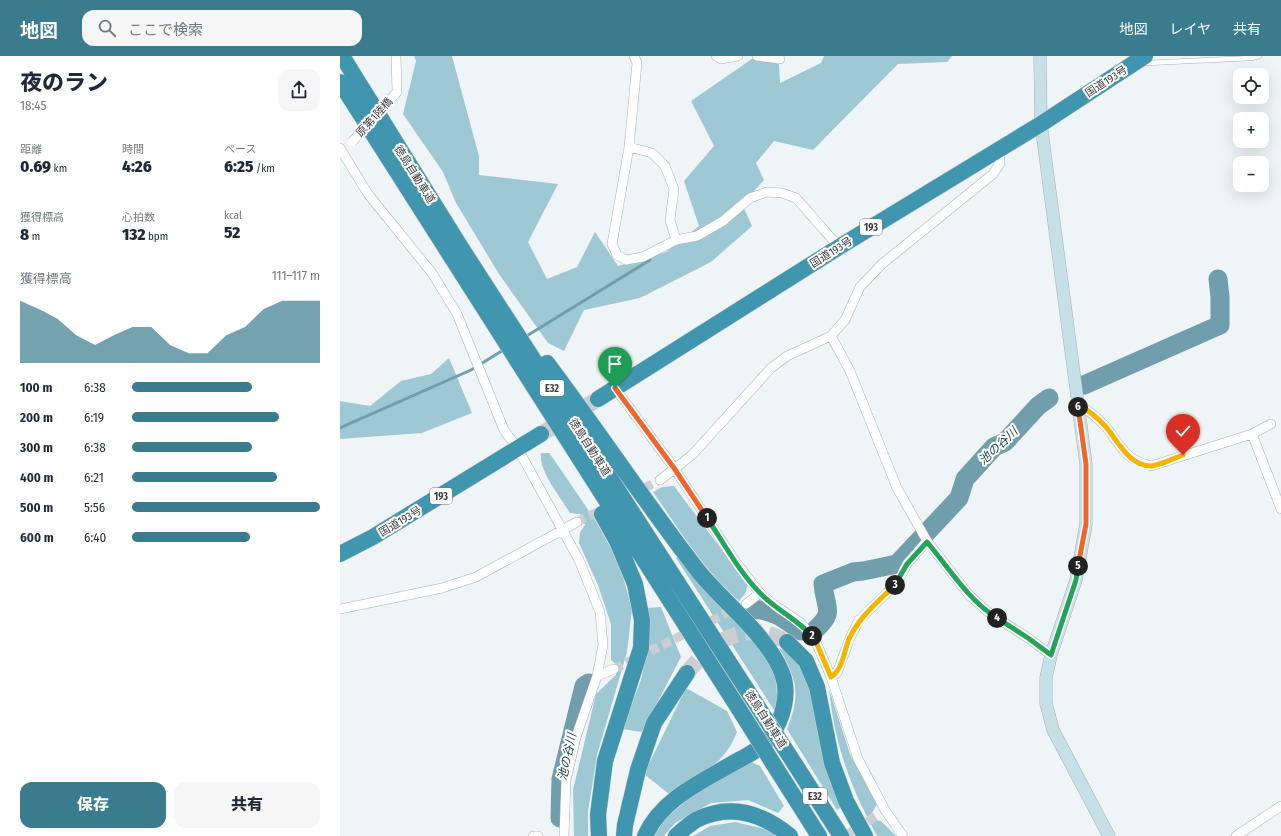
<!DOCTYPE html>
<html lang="ja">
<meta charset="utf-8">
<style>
:root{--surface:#fff;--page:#f6f6f7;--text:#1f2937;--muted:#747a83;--accent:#3b7b8e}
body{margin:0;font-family:"Fira Sans Condensed","Noto Sans JP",sans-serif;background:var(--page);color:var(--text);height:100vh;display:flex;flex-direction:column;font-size:15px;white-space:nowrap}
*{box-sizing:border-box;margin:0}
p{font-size:13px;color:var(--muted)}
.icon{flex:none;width:22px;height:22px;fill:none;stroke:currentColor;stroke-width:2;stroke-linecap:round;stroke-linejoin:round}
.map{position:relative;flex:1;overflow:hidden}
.drawer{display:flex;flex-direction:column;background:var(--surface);width:340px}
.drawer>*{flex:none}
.tools{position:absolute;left:893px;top:12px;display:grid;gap:8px}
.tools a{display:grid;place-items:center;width:36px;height:36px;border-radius:8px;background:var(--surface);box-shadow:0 4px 16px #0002;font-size:20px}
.pin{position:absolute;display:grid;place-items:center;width:34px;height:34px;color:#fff;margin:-41px -17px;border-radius:50% 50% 50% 0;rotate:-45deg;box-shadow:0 0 4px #0007}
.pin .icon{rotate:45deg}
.km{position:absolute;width:20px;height:20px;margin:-10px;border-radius:50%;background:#222;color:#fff;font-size:11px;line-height:20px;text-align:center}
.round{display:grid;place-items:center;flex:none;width:42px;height:42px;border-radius:12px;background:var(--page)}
.summary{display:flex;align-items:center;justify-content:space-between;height:68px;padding:0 20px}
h1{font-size:22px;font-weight:800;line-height:30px}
.metrics{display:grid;grid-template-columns:repeat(3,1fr);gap:6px;height:68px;padding:4px 20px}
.metrics div{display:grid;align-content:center}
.metrics b{font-size:17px;font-weight:800}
.metrics small{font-size:11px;font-weight:400}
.metrics p{font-size:11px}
.chart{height:112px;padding:8px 20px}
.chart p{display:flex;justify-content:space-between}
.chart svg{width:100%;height:72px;margin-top:4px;fill:var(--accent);opacity:.7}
.button{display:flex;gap:8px;margin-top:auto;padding:8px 20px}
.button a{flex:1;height:46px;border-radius:12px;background:var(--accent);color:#fff;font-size:16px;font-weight:800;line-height:46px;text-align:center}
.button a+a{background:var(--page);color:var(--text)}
ul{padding:0 20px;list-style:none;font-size:13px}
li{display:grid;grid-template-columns:64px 48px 1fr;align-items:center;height:30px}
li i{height:10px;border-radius:5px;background:var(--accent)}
header{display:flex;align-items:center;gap:24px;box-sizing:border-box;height:56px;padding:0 20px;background:var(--accent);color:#fff}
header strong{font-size:19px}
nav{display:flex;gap:22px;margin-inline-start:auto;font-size:14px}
.search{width:280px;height:36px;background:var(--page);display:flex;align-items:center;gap:10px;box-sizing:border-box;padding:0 14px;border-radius:12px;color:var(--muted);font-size:15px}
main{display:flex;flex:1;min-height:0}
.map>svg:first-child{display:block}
</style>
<header>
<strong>地図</strong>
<div class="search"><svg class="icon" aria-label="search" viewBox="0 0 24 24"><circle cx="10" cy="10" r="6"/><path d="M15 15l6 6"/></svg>ここで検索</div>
<nav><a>地図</a><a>レイヤ</a><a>共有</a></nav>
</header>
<main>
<section class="drawer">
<div class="summary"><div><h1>夜のラン</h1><p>18:45</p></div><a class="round"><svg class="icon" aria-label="share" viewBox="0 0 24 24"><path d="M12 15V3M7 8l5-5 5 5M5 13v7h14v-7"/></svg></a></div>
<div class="metrics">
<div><p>距離</p><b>0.69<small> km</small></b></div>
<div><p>時間</p><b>4:26</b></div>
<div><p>ペース</p><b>6:25<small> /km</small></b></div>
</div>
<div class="metrics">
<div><p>獲得標高</p><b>8<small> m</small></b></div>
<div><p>心拍数</p><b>132<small> bpm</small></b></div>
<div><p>kcal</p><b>52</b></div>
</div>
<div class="chart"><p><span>獲得標高</span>111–117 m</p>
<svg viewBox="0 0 160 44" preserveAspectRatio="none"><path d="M0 44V6L10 11L20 17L30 27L40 33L50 27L60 22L70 22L80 33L90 38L100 38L110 27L120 22L130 11L140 6L150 6L160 6V44z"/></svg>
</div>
<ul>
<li><b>100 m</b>6:38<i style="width:64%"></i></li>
<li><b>200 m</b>6:19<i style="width:78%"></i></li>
<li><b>300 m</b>6:38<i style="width:64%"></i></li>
<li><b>400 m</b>6:21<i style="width:77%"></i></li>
<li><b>500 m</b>5:56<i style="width:100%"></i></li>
<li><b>600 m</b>6:40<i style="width:63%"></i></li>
</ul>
<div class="button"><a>保存</a><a>共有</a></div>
</section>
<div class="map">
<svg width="941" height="780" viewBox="0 0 941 780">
<rect width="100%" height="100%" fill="#eff4f6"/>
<!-- green -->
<path fill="#9fc8d5" d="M74 0H112L139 100V119L218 128 188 186 207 223 237 211 255 176 278 210 326 196 359 170 344 125 374 90 351 45 416 0 439 8 440 27 481 7 484 0H612L607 6 558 8 473 94 434 85 416 107 424 124 402 148 412 170 371 206 300 242 244 254 224 295 208 287 159 218 116 147 103 116 63 58 76 5Z
M109 302 132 357 82 377 0 383V345L30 350 61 325 91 318Z
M201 397H209L215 405 257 467 279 507 292 553 287 596 257 699 248 756V780H234L233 734 256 638 276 619V608L271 604V568L258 529 239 487 240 476 245 469 240 458 230 457C221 442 198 414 201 397Z
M334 430 408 529 405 538 399 545C364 515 339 473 313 436L322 431Z
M339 501 418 588 435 616 438 649 434 654 336 502Z
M321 551 341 601 302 676 282 673 301 624 308 586 306 552Z
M439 592 450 597 463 612 472 640 503 750 497 754 447 673C461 639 457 623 439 592Z
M346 632 387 655 397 676C384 710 359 719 329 738L304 718Z
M489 633 510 698 537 748 532 757 536 764 541 765 556 780H537C510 730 495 690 489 633Z
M411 706 420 710 444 750 438 757 408 744 371 747 335 767 324 780H314L326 762 360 733Z
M395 766 430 774 436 780H353L370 770Z"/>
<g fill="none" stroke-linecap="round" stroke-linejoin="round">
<!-- stream -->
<path stroke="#709ead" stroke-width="3" d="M185 281 310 204
M0 372 131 314 165 293"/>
<!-- river -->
<path stroke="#709ead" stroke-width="19" d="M744 329 880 269V241L878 223
M411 553C434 554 443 562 461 575
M475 574C496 555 485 553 483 528L513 516 523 515 557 508 619 442 625 423 654 391 665 386 698 350 709 342
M220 762 221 723 244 630 249 627"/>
<!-- street-tunnel -->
<path stroke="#cbcfd1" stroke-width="9" stroke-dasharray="9 4.5" stroke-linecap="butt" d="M280 444 320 424
M237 466 265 452
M274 613 397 552
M505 780 537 759"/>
<!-- highway-tunnel -->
<path stroke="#cbcfd1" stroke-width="16" stroke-dasharray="16 8" stroke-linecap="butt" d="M201 378 258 343
M347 617C372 585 407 562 447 586"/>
<!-- lane casing -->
<g stroke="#abb0b1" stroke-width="5.5">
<path id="lane" d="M804 4 807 7 912 2 919 0"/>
</g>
<!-- street casing -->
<g stroke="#abb0b1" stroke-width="10">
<path id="street" d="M56 0 57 36
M294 0 297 7 289 91 272 188 277 199 286 204 303 201 336 184
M376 0 381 3 398 0
M417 0 440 3
M289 91 312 97 325 110 334 133 330 164 336 184 357 180 383 165 410 142 427 136 442 137 456 142 499 191
M0 92 28 138 92 217 117 258 164 374 178 393 239 504 260 556 263 589 257 620 236 681 226 724 224 780
M491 280 510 315 557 432 587 485 629 539 648 556 688 582 711 599
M275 332 334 412 395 505 420 537 437 551 461 567 476 586 491 621 518 703 545 754 563 780
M737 348C748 354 758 362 766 371 782 391 784 403 811 410L912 378 931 368
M912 378 941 453
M320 424 352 399 431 312 447 300 491 280 505 264 520 231 542 208 653 118 660 107V93
M406 548 420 537
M0 553 102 532 136 521 237 466
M257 620 274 613
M491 621 497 617 510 582 519 564 558 526 567 508 587 485
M193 780H198
M896 780 941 750"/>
</g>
<!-- secondary casing -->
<g stroke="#abb0b1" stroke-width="13">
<path id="secondary" d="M700 0 701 68 746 408V468L736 524 711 599 706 622V647L713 674 769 780"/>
</g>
<!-- highway casing -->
<g stroke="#d0d0d1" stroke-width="17">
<path id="highway" d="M2 0 120 190 425 662
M0 26 411 672
M207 307C259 376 306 448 359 516 385 548 427 579 442 617 450 637 443 664 430 681 422 692 409 699 397 705 363 725 322 742 305 780
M258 343 499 191 701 68 805 0
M0 498 33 481 201 378
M447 586 466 605 477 631 492 707 506 745 525 780
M449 699 501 780
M434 709 479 780
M259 780 258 759 265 705 301 592 302 564 295 528 277 485 262 458
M284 780 285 769 298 714 314 667 347 617
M336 780C342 775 349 768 356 764 390 747 422 757 450 780"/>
</g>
<!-- lane -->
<use href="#lane" stroke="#fff" stroke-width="4.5"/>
<!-- street -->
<use href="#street" stroke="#fff" stroke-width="9"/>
<!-- secondary -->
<use href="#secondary" stroke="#c6e0e7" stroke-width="12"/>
<!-- highway -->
<use href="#highway" stroke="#4196af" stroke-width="16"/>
<!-- street-bridge casing -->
<g stroke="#abb0b1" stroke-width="10" stroke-linecap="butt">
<path id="street-bridge" d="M12 86 57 36"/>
</g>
<!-- highway-bridge casing -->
<g stroke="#d0d0d1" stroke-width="17" stroke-linecap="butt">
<path id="highway-bridge" d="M425 662 449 699
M411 672 434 709"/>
</g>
<!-- street-bridge -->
<use href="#street-bridge" stroke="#fff" stroke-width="9"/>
<!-- highway-bridge -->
<use href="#highway-bridge" stroke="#4196af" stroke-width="16"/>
</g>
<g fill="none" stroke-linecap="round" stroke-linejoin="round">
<!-- split-1 casing -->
<g stroke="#fff" stroke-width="8">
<path id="split-1" d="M275 332 334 412 367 462"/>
</g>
<!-- split-2 casing -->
<g stroke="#fff" stroke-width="8">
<path id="split-2" d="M367 462C384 487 399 516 420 537 436 554 456 562 472 580"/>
</g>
<!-- split-3 casing -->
<g stroke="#fff" stroke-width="8">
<path id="split-3" d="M472 580 476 586 491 621C503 613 504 595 509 583 519 561 538 546 555 529"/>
</g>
<!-- split-4 casing -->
<g stroke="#fff" stroke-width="8">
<path id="split-4" d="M555 529 567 508 587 486C609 512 628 544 657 562"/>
</g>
<!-- split-5 casing -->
<g stroke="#fff" stroke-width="8">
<path id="split-5" d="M657 562 688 582 711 599 736 524 738 510"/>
</g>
<!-- split-6 casing -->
<g stroke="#fff" stroke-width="8">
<path id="split-6" d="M738 351 746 408V468L738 510"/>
</g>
<!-- split-7 casing -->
<g stroke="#fff" stroke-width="8">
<path id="split-7" d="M738 351 737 348C748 354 758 362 766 371 778 385 789 410 811 410 821 409 834 402 843 399"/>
</g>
<!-- split-1 -->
<use href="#split-1" stroke="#f0652b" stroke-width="5"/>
<!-- split-2 -->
<use href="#split-2" stroke="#22a559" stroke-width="5"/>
<!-- split-3 -->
<use href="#split-3" stroke="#f5b400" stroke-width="5"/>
<!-- split-4 -->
<use href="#split-4" stroke="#22a559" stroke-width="5"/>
<!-- split-5 -->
<use href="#split-5" stroke="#22a559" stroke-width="5"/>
<!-- split-6 -->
<use href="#split-6" stroke="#f0652b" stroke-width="5"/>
<!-- split-7 -->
<use href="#split-7" stroke="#f5b400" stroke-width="5"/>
</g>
<g text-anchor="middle" stroke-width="4" stroke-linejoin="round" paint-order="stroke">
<!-- shield labels -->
<g fill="#fff" stroke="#767778" stroke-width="1">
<rect x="520" y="163" width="22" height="16" rx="3"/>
<rect x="200" y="324" width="24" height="16" rx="3"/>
<rect x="90" y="432" width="22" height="16" rx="3"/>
<rect x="463" y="732" width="24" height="16" rx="3"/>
</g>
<g font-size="10" font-weight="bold" fill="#3b3d3e">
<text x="531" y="175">193</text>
<text x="212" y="336">E32</text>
<text x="101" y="444">193</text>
<text x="475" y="744">E32</text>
</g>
<!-- street labels -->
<g font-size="11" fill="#3b3d3e" stroke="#fff">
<text transform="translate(766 25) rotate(-33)" y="4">国道193号</text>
<text transform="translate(34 61) rotate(-48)" y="4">原第1陸橋</text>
<text transform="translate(75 118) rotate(58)" y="4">徳島自動車道</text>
<text transform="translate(491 196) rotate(-32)" y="4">国道193号</text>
<text transform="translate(250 391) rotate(57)" y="4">徳島自動車道</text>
<text transform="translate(60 465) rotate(-31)" y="4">国道193号</text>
<text transform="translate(426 663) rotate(57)" y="4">徳島自動車道</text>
</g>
<!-- water labels -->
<g font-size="12" font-style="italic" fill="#19434f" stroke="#fff">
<text transform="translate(658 390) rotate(-43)" y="4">池の谷川</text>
<text transform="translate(227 701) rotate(-78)" y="4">池の谷川</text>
</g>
</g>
</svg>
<div class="tools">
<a><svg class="icon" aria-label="locate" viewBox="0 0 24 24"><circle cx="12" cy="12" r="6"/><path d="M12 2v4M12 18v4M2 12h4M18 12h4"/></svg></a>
<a>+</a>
<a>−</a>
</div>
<div class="pin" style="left:275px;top:332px;background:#1e9e55"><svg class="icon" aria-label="arrive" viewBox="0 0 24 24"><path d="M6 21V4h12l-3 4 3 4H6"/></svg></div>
<div class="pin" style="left:843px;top:399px;background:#d93025"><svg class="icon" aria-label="check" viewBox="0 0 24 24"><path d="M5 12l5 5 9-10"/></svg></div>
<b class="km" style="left:367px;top:462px">1</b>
<b class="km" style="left:472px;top:580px">2</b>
<b class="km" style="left:555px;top:529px">3</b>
<b class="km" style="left:657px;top:562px">4</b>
<b class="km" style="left:738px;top:510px">5</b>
<b class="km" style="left:738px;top:351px">6</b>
</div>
</main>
